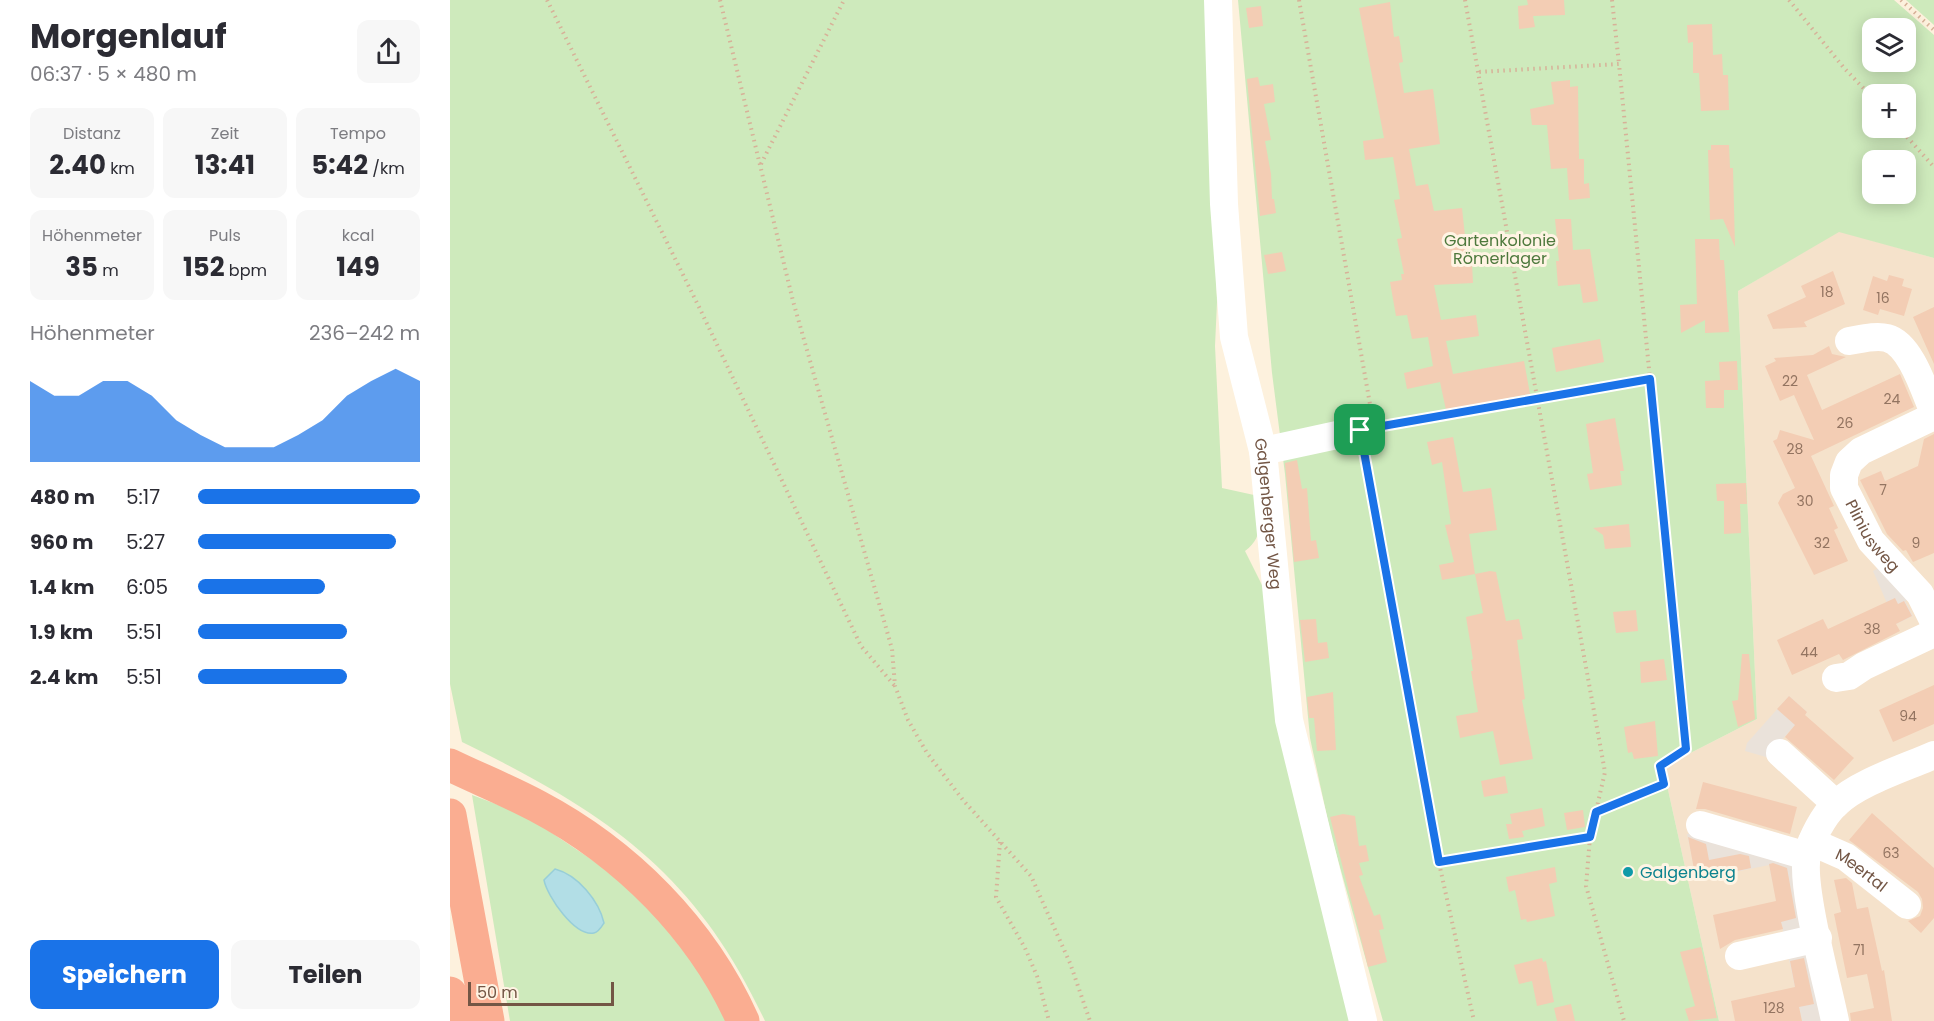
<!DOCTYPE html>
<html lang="de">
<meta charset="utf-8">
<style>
:root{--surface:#fff;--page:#f7f7f7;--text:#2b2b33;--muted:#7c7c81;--accent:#1a73e8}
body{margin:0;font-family:Poppins,sans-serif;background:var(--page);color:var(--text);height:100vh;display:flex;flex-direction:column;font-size:22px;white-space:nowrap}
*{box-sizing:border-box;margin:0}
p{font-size:20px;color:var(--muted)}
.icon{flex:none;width:33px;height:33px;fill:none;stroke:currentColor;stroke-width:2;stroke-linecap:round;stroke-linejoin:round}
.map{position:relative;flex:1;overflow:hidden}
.drawer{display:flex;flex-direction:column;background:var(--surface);width:450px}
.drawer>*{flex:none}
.tools{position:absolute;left:1412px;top:18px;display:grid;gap:12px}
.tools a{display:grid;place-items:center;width:54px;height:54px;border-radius:12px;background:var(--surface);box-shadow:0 3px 15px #0003;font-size:30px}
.scale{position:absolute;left:18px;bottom:15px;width:146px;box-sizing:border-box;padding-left:6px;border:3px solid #735645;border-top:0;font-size:16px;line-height:21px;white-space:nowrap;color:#735645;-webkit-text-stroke:4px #fff4e4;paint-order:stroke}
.pin{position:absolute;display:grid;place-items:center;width:51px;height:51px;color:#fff;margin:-26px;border-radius:12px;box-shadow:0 3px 9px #0006}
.round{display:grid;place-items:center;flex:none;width:63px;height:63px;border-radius:12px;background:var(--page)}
.headline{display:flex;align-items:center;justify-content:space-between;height:102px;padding:0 30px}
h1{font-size:33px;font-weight:700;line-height:45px}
.stats{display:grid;grid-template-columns:repeat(3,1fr);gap:9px;height:102px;padding:6px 30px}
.stats div{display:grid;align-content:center;border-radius:12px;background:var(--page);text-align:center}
.stats b{font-size:26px;font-weight:700}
.stats small{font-size:16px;font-weight:400}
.stats p{font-size:16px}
.chart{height:168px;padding:12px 30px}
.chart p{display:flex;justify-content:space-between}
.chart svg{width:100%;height:108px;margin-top:6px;fill:var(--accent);opacity:.7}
.cta{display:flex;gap:12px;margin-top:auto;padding:12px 30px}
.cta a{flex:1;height:69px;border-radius:12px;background:var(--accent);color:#fff;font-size:24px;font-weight:700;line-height:69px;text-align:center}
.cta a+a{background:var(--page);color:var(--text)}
ul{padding:0 30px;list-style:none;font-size:20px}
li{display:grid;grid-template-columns:96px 72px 1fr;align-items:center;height:45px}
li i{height:15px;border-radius:8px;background:var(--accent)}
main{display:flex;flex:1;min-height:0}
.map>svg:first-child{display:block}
</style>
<main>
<section class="drawer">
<div class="headline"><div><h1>Morgenlauf</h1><p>06:37 · 5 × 480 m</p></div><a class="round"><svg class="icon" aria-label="share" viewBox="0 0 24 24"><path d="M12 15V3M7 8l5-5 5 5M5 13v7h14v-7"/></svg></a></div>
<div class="stats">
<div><p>Distanz</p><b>2.40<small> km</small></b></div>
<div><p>Zeit</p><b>13:41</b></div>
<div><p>Tempo</p><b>5:42<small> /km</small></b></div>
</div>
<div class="stats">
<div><p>Höhenmeter</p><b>35<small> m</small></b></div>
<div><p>Puls</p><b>152<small> bpm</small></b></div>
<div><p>kcal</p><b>149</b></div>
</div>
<div class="chart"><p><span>Höhenmeter</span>236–242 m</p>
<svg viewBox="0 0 160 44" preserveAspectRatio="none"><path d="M0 44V11L10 17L20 17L30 11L40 11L50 17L60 27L70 33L80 38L90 38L100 38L110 33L120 27L130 17L140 11L150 6L160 11V44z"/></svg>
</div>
<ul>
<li><b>480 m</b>5:17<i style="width:100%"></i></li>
<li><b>960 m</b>5:27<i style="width:89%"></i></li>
<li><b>1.4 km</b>6:05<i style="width:57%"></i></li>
<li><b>1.9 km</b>5:51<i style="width:67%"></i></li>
<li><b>2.4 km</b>5:51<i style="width:67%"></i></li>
</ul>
<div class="cta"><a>Speichern</a><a>Teilen</a></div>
</section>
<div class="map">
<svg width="1484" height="1021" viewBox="0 0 1484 1021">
<rect width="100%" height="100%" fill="#fdf1dd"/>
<!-- residential -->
<path fill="#f5e2cb" d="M1389 231 1484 258V1021H1269L1213 767 1307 719 1288 291Z"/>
<!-- industrial -->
<path fill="#eae2da" d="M1430 567 1464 597 1455 601 1463 616 1446 624 1423 571Z
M1339 696 1357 712 1329 743 1330 761 1295 751 1297 743Z
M1253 831 1344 857 1358 936 1335 941 1319 865 1247 880 1237 834Z
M1361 945 1377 1021H1352L1337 950Z"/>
<!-- green -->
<path fill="#ceeabc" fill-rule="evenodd" d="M0 0H757L767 302 765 346 772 488 804 495C809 517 816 535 795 551L815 591 907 1021H315C246 872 155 812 12 742L0 684Z
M788 0H1444L1484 35V258L1389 232 1288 291 1307 719 1213 767 1269 1021H933L881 835 860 738 835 474 822 373ZM1422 28H1455V62H1422ZM1422 94H1455V128H1422ZM1422 160H1455V194H1422Z
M1456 0H1484V25Z
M22 795 75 815 199 898 282 1021H60Z"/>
<!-- water -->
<path fill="#b2dee6" stroke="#98ced8" stroke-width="1.5" d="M105 869C128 875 149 901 154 923 152 926 149 932 144 933 125 937 97 896 94 880Z"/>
<!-- building -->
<path fill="#f3cdb4" d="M1077 0H1114L1115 15 1083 16 1085 27 1069 29 1068 6 1078 5Z
M940 2 944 37 949 36 953 62 949 63 954 93 983 89 990 144 959 149 966 186 978 184 984 211 1012 208 1018 264 1022 263 1023 283 984 285 991 320 1026 315 1029 336 996 341 1003 374 1074 361 1080 394 996 410 990 382 957 389 954 373 983 366 978 337 962 339 957 315 946 316 940 282 952 280 951 274H954L947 239 952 238 944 200 950 199 943 157 915 160 913 141 934 138 909 8Z
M811 6 813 26 799 28 796 8Z
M1262 24 1263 55 1272 54 1273 75H1278L1279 110 1251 111 1249 73H1243V42L1238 43 1237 25Z
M808 77 810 86 823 84 825 102 814 104 821 140 815 141 821 174 822 199H824L826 213 810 216 797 79Z
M1120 80V87L1128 86 1129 159H1134V184L1139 183 1140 198 1119 200 1117 168 1101 169 1097 125H1082L1080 109 1104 104 1101 82Z
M1261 145H1279L1280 168H1283L1285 247 1273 219 1260 220 1258 150H1261Z
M1105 219H1121L1123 250 1140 249 1148 301 1133 303 1130 284 1108 286 1106 261H1109Z
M1245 239H1269L1270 260H1274L1279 332 1255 333V320L1231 333 1230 305 1247 304Z
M832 252 836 271 818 274 814 255Z
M1383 271 1395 304 1354 322 1357 327 1323 329 1317 315 1356 297 1351 286Z
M1439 275 1454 279 1452 286 1462 289 1454 316 1430 309 1428 315 1413 310 1423 276 1437 281Z
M1484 307V364L1463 317Z
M1150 339 1154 362 1106 372 1102 348Z
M1379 346 1382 354 1396 357 1357 375 1372 410 1450 374 1464 407 1361 456 1384 506 1379 508 1388 528 1384 530 1398 561 1364 575 1328 503 1333 494 1345 488 1323 441 1327 439 1330 430 1364 440 1344 395 1330 401 1315 366 1326 361 1324 358 1363 355Z
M1287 361 1288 390H1274V408H1256L1255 381 1270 380 1269 362Z
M1165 418 1174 471H1170L1172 485 1140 490 1137 474 1143 473 1136 424Z
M1484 434V553L1463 562 1456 550 1453 551 1437 534 1410 480 1431 471 1435 481 1468 466 1474 439Z
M1003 437 1013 492 1041 488 1047 530 1019 534 1025 574 992 580 989 565 1004 562 995 525 1001 524 992 462 982 465 977 442Z
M847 460 852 489 857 488 861 541 866 540 869 558 844 562 835 463Z
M1296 483 1297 504H1290L1291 533 1274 534V501H1267L1266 484Z
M1179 524 1181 547 1155 549 1153 535 1143 528Z
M1040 571 1046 572 1056 621 1069 619 1073 639 1067 640 1075 699 1072 700 1083 759 1050 765 1043 731 1010 738 1006 716 1028 712 1021 671H1023L1021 660 1023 659 1016 617 1033 613 1025 574Z
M1445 598 1448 604 1454 601 1462 616 1446 624 1450 631 1393 660 1389 654 1342 675 1327 640 1373 619 1378 629Z
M1186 610 1188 631 1166 633 1163 612Z
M866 619 868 643 877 642 879 658 855 662 850 620Z
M1292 654H1299L1305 719 1288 727 1282 701 1288 700Z
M1214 659 1217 680 1191 683 1190 662Z
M1484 685V724L1443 742 1429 710Z
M883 692 886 750 867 751 864 718H859L857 697Z
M1339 696 1357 712 1355 715 1404 758 1384 780 1335 737 1345 725 1327 709Z
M1205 721 1208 756 1184 759 1182 752 1178 753 1174 727Z
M1055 776 1058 793 1034 797 1031 781Z
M1253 782 1347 807 1340 834 1255 809H1246Z
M1092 808 1095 826 1072 831 1074 837 1059 839 1056 824H1062L1060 814Z
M1133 810 1135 827 1117 830 1114 813Z
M1422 813 1484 868V918L1471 933 1458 921 1470 916 1473 908 1472 899 1468 892 1399 840Z
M893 814 905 816 909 846 916 845 919 861 909 863 913 875 909 876 924 916 930 914 934 929 929 930 937 962 918 967 880 817Z
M1238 837 1256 844 1259 860 1290 854 1299 856 1301 868 1246 880Z
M1323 863 1337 868 1346 918 1331 922 1333 929 1285 940 1270 949 1263 915 1326 901 1319 864Z
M1105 867 1107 882 1099 884 1105 916 1077 922 1076 919 1071 920 1065 890 1059 892 1056 877Z
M1396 878 1402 883 1407 909 1418 907 1432 971 1434 970 1442 1021H1401L1400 1013 1424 1008 1417 974 1397 978 1384 914 1391 912 1384 880Z
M1251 947 1267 1018 1239 1021 1235 1009 1245 1006 1230 952Z
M1092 958 1093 962 1096 961 1104 1002 1087 1006 1082 981 1069 984 1064 965Z
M1354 958 1364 1004 1349 1007 1352 1021H1285L1281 1001 1345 987 1340 961Z
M1121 1004 1125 1021H1107L1104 1008Z"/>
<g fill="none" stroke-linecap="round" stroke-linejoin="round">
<!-- path -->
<path stroke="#d7b198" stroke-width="4" stroke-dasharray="1.5 4.5" stroke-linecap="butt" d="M97 0 249 307 411 646 444 685
M270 0 343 301 442 649 445 686 458 720 477 753 513 800 581 876 620 963 640 1021
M849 0 921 410
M1015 0 1155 772 1140 837 1136 886 1174 1021
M1162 0 1169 64
M1339 0 1394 68 1422 97
M1451 0 1484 30
M1449 128 1484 167
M311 164 394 0
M933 426 1200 379 1169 64 1028 72
M914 450 989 863 1024 1021
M1147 812 1214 784 1210 766 1236 749 1200 379
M550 842 546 897 575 948 587 976 599 1021
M989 863 1140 837"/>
<!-- minor -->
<g stroke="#fff" stroke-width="28">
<path id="s1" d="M768 0 774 204 784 337 813 451 839 720 913 1021"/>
<path d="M1399 341C1411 339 1426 335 1437 338 1461 344 1475 392 1484 413"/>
<path id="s2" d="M1484 416 1411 451 1399 462 1394 475V488L1421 541 1470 594 1484 622"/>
<path d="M813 451 910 430"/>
<path d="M1386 678 1399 676 1414 666 1484 633"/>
<path d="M1330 753 1386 804"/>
<path d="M1250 825 1357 856"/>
<path id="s3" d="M1362 842 1396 857 1457 905"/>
<path d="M1289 956 1368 938"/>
<path d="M1385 1021C1378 986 1350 885 1357 855 1362 838 1373 816 1386 804 1409 782 1455 768 1484 755"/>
</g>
<!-- highway -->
<path stroke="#faad91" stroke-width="33" d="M0 765C29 779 59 791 87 806 176 853 252 929 293 1021
M0 815 38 1021
M0 993 5 1021"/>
</g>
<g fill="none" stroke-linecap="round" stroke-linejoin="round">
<!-- route casing -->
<g stroke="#fff" stroke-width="12">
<path id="route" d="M1200 379 1236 749 1210 766 1214 784 1146 812 1140 837 989 862 910 430Z"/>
</g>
<!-- route -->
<use href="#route" stroke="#1a73e8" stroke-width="8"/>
</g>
<!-- markers -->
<circle fill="#0f9aa8" stroke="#fff4e4" stroke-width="2" cx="1178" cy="872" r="6"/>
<g text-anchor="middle" stroke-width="6" stroke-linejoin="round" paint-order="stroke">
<!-- number labels -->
<g font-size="14" fill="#937461">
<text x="1377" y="297">18</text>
<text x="1433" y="303">16</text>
<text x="1340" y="386">22</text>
<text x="1442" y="404">24</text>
<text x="1395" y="428">26</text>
<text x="1345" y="454">28</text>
<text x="1433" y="495">7</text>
<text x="1355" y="506">30</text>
<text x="1372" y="548">32</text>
<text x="1466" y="548">9</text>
<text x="1422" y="634">38</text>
<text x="1359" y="657">44</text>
<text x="1458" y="721">94</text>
<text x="1441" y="858">63</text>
<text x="1409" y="955">71</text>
<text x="1324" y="1013">128</text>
</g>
<!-- park labels -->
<g font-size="16" fill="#4e793d" stroke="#fff4e4">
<text x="1050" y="246">Gartenkolonie<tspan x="1050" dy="18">Römerlager</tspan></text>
</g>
<!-- street labels -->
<g font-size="16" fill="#735645" stroke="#fff4e4">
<text dy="6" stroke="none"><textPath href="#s1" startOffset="518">Galgenberger Weg</textPath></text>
<text dy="6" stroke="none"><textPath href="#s2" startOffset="180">Pliniusweg</textPath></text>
<text dy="6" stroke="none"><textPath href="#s3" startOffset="57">Meertal</textPath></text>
</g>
<!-- culture labels -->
<g font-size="16" fill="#0d838f" stroke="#fff4e4" text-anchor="start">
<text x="1190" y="878">Galgenberg</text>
</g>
</g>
</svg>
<div class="tools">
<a><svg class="icon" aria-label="layers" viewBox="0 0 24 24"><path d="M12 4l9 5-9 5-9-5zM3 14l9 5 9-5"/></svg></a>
<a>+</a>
<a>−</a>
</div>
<div class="scale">50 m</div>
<div class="pin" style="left:910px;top:430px;background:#1e9e55"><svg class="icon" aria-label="arrive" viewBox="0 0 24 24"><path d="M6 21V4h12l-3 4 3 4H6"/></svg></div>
</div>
</main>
